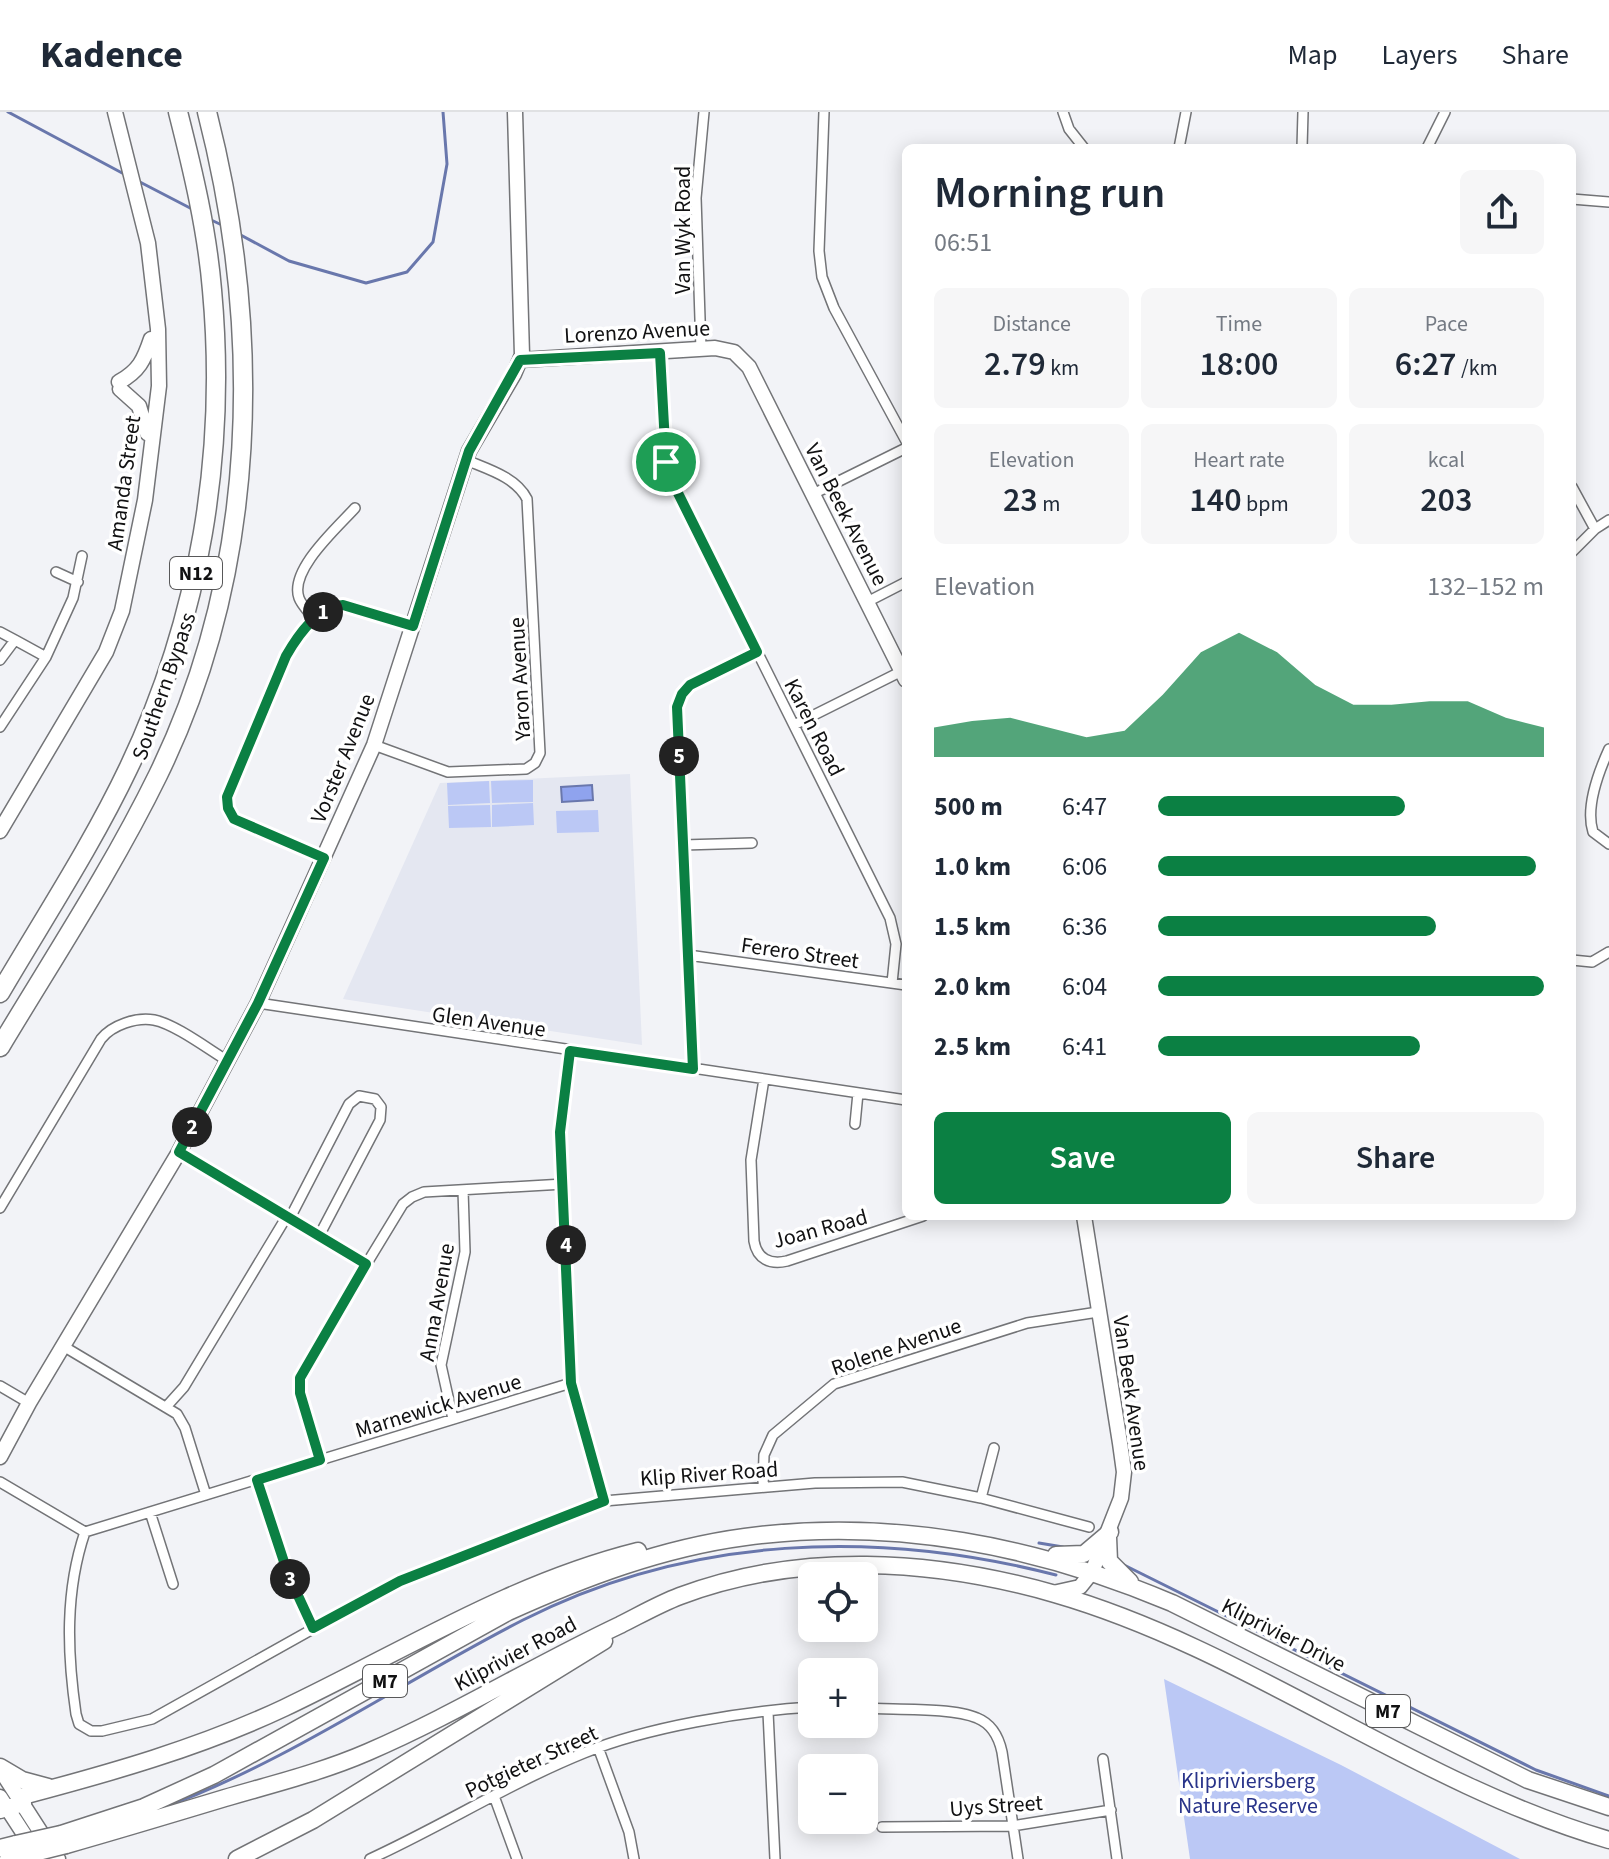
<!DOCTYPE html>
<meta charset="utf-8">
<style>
:root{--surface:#fff;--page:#f6f6f7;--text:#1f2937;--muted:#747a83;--line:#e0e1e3;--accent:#0b8043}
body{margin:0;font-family:"Source Sans 3",sans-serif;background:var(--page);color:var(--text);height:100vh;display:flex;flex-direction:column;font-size:30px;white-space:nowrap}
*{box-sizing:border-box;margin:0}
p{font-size:26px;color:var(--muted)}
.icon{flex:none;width:44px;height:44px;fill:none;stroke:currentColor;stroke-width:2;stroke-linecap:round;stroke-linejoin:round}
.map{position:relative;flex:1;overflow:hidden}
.drawer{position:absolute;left:902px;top:32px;width:674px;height:1076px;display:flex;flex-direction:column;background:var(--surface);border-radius:12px;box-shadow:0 4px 20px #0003}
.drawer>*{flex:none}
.fabs{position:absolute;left:798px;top:1450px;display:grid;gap:16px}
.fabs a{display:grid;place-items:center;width:80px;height:80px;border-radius:12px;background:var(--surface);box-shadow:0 4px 20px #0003;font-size:40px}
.pin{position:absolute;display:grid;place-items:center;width:68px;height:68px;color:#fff;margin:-34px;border:4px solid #fff;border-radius:50%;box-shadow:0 2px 8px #0007}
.km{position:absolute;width:40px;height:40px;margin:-20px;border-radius:50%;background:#222;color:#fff;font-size:22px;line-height:40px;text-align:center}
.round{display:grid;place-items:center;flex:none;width:84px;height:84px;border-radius:12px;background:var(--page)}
.head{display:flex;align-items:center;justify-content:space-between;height:136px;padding:0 32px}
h1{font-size:44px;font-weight:600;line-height:60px}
.metrics{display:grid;grid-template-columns:repeat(3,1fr);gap:12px;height:136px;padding:8px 32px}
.metrics div{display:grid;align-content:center;border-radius:12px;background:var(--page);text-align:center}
.metrics b{font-size:34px;font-weight:600}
.metrics small{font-size:22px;font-weight:400}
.metrics p{font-size:22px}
.chart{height:224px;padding:16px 32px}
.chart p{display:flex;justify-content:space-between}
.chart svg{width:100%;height:144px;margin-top:8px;fill:var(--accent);opacity:.7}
.cta{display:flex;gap:16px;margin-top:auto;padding:16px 32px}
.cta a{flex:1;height:92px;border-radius:12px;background:var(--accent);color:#fff;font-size:32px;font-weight:600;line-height:92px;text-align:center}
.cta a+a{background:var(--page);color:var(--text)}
ul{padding:0 32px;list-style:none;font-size:26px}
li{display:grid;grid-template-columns:128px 96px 1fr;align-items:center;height:60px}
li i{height:20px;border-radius:10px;background:var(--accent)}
header{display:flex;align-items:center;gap:48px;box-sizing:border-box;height:112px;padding:0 40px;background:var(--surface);border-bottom:2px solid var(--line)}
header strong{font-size:38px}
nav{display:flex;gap:44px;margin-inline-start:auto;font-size:28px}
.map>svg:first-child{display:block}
</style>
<header>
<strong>Kadence</strong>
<nav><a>Map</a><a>Layers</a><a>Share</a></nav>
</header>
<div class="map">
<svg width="1609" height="1747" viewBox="0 0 1609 1747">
<rect width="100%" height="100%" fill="#f2f3f7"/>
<!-- built -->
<path fill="#e4e7f1" d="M630 662 642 933 343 887 440 671Z"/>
<!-- green -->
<path fill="#bbc8f5" d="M533 668V690L492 691 491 669Z
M489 669 490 691 448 693 447 671Z
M533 691 534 713 492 715V693Z
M490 693 491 715 449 716 448 694Z
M598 698 599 720 557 721 556 699Z
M1164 1567 1341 1653 1520 1747H1190Z"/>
<!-- water -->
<path fill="#8fa3ee" stroke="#6977ac" stroke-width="2" d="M592 673 593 688 562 690 561 675Z"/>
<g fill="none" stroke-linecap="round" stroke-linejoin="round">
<!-- stream -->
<path stroke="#6977ac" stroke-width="3" d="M8 0 124 62
M138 69 192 97
M209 107 224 114
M237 121 289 149 366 171 407 160 433 130 447 52 443 0
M1039 1431 1063 1435
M1122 1452 1536 1658 1609 1684
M157 1698C287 1651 401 1570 523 1508 690 1423 877 1417 1056 1463"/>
<!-- street casing -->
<g stroke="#737477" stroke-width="12">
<path id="street" d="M824 0 819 139 822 165 834 196 906 329
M1063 0 1069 17 1084 36
M1179 36 1186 0
M1302 36 1303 0
M1427 36 1445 0
M1572 87 1609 90
M701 237 696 86 704 0
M660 241 668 361 890 806 896 832 892 871
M1572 375 1595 417
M813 382 906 336
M1572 440 1595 417 1609 408
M56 460 78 470
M867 490 906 470
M314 507C310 501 302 494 299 486 289 458 337 416 355 396
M0 520 15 528
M0 548 15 528 46 545 73 486 82 444
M794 613 902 559
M0 615 46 545
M374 633 448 660 526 657 535 651 540 641 527 387C516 365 487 357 466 348
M1609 637C1599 659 1585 695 1593 720L1609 732
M683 733 752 731
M324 746 234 707 227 691 231 674 286 544C297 523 318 495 343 493L413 514
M688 843 906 873
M1572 848 1592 850 1609 840
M258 891 906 988
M570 939 560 1020 571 1271 604 1389
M693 957 677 595 682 582 690 573 757 540
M764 967 751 1048 754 1129C757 1147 770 1153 787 1149L923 1104
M855 1012 858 981
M179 1040 366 1152
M0 1096 101 927C112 913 136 905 154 908 175 912 208 937 228 949
M290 1106 349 992 359 984 375 987 381 995 380 1008 319 1124
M63 1234 177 1302 185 1316 206 1383
M0 1274 29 1291
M166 1295 184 1275 287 1104
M453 1307 441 1253 465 1140 463 1078
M320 1348 300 1281V1266L316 1235 403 1092 412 1085 424 1080 564 1072
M257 1368 288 1462 313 1516
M0 1370 85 1420
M763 1375 764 1343 773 1323 834 1272 1027 1211 1098 1200
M981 1386 994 1336
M150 1400 173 1472
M85 1420C65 1479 67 1540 76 1602L79 1612 91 1619H102L152 1607 386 1476 604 1389 815 1371 902 1370 981 1386 1089 1415
M85 1420 571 1271
M864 1596C892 1598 953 1595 977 1606 992 1612 999 1626 1002 1640L1018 1747
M768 1600 775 1747
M598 1635 629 1720 634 1747
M1103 1647 1117 1747
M494 1684 517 1747
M882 1715 1012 1714 1111 1698
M370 1747C442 1714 510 1671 584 1641 647 1615 744 1599 812 1595"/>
</g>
<!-- secondary casing -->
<g stroke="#737477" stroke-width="17">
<path id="secondary" d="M520 248 715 236 734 240 749 255 906 568
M119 270C139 259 144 248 151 227
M120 277 139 294 147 321
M0 719 106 540 122 499 145 388 159 274 158 217 148 131 115 0
M0 1345 29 1291 179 1040 258 891 374 633 469 339 514 262 522 243 515 0
M1053 1481 1080 1475 1092 1460 1121 1386 1124 1360 1120 1331 1084 1104
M0 1657 58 1747
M0 1685 33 1736"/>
</g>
<!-- primary casing -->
<g stroke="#737477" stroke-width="19">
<path id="primary" d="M1108 1425 1109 1449 1130 1470
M1056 1443 1084 1442 1110 1420
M0 1655 22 1668 48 1675
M19 1685C110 1661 199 1636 284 1596 402 1540 510 1471 638 1439
M0 1698 23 1691
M61 1722 144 1695 214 1663 508 1500C583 1466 662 1436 745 1425 891 1405 1038 1434 1172 1491L1528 1668 1609 1695
M66 1733C119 1718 172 1702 225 1686 273 1672 322 1660 368 1640 454 1603 535 1553 620 1513 640 1503 659 1492 680 1484 800 1439 933 1447 1055 1482 1249 1538 1413 1671 1609 1728
M0 1736 16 1732
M8 1747 22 1744
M237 1747 313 1708 604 1529"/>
</g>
<!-- highway casing -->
<g stroke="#737477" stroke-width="21">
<path id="highway" d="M0 881C44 806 92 733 129 655 200 506 227 341 212 178 207 118 193 59 178 0
M0 935C54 845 112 757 158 663 259 456 263 219 207 0"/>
</g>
<!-- street -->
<use href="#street" stroke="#fff" stroke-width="9"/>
<!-- secondary -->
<use href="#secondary" stroke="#fff" stroke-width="14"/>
<!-- primary -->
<use href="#primary" stroke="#fff" stroke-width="16"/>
<!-- highway -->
<use href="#highway" stroke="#fff" stroke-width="18"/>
<!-- primary-bridge casing -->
<g stroke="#737477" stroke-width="19" stroke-linecap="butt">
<path id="primary-bridge" d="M16 1732 61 1722
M22 1744 66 1733"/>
</g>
<!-- primary-bridge -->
<use href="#primary-bridge" stroke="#fff" stroke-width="16"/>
</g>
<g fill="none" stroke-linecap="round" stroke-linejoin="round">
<!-- route casing -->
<g stroke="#fff" stroke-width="16">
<path id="route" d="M660 241 666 350 668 361 757 540 690 573 682 582 677 595 693 957 570 939 560 1020 571 1271 604 1389 400 1469 313 1516 288 1462 257 1368 320 1348 300 1281V1266L366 1152 179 1040 258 891 324 746 234 707 228 696 227 685 286 544C298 523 317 495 343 493L413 514 469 339 520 248Z"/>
</g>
<!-- route -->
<use href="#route" stroke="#0b8043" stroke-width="10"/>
</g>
<g text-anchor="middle" stroke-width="7" stroke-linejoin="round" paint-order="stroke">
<!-- shield labels -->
<g fill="#fff" stroke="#585859" stroke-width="2">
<rect x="170" y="445" width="52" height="32" rx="6"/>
<rect x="363" y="1553" width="44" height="32" rx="6"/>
<rect x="1366" y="1583" width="44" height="32" rx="6"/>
</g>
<g font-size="20" font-weight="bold" fill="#111112">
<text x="196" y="468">N12</text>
<text x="385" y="1576">M7</text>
<text x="1388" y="1606">M7</text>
</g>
<!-- street labels -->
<g font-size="22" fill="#111112" stroke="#fff">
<text transform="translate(682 118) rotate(-90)" y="8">Van Wyk Road</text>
<text transform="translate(637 219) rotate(-3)" y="8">Lorenzo Avenue</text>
<text transform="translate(123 371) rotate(-82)" y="8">Amanda Street</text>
<text transform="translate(847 402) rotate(63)" y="8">Van Beek Avenue</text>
<text transform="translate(519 567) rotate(-93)" y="8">Yaron Avenue</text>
<text transform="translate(163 574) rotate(-71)" y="8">Southern Bypass</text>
<text transform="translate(815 615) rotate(63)" y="8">Karen Road</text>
<text transform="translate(342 646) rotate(-68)" y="8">Vorster Avenue</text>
<text transform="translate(800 840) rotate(8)" y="8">Ferero Street</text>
<text transform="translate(489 909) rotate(8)" y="8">Glen Avenue</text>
<text transform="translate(820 1116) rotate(-15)" y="8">Joan Road</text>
<text transform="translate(436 1190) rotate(-80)" y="8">Anna Avenue</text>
<text transform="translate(896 1234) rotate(-19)" y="8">Rolene Avenue</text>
<text transform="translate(1132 1281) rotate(82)" y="8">Van Beek Avenue</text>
<text transform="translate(438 1293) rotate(-17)" y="8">Marnewick Avenue</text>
<text transform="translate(709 1361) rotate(-4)" y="8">Klip River Road</text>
<text transform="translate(1284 1522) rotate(27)" y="8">Kliprivier Drive</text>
<text transform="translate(515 1541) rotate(-28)" y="8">Kliprivier Road</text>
<text transform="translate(531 1649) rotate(-25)" y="8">Potgieter Street</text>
<text transform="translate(996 1693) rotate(-4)" y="8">Uys Street</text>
</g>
<!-- park labels -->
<g font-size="22" fill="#29348a" stroke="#fff">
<text x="1248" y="1676">Klipriviersberg<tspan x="1248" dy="25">Nature Reserve</tspan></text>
</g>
</g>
</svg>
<div class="fabs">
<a><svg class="icon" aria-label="locate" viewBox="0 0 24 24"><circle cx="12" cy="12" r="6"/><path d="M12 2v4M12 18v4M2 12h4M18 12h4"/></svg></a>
<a>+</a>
<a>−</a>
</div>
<div class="pin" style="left:666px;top:350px;background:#1e9e55"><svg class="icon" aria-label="arrive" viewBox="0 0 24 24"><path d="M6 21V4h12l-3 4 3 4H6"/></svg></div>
<b class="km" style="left:323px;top:500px">1</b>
<b class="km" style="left:192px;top:1015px">2</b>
<b class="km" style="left:290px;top:1467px">3</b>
<b class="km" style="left:566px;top:1133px">4</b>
<b class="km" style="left:679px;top:644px">5</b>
<section class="drawer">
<div class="head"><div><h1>Morning run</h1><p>06:51</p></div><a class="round"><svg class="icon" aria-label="share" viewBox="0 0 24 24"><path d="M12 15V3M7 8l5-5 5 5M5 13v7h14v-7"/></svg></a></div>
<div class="metrics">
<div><p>Distance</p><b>2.79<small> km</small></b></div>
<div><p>Time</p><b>18:00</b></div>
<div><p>Pace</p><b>6:27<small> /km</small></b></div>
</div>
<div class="metrics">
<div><p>Elevation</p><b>23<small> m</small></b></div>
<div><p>Heart rate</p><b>140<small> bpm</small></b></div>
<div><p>kcal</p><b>203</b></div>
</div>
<div class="chart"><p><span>Elevation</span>132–152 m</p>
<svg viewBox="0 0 160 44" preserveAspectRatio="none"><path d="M0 44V35L10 33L20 32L30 35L40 38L50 36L60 25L70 12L80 6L90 12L100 22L110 28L120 28L130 27L140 27L150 32L160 35V44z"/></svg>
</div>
<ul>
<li><b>500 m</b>6:47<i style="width:64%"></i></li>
<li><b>1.0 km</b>6:06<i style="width:98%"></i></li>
<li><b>1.5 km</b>6:36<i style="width:72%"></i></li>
<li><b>2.0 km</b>6:04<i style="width:100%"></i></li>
<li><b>2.5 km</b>6:41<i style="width:68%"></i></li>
</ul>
<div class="cta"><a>Save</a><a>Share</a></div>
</section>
</div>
